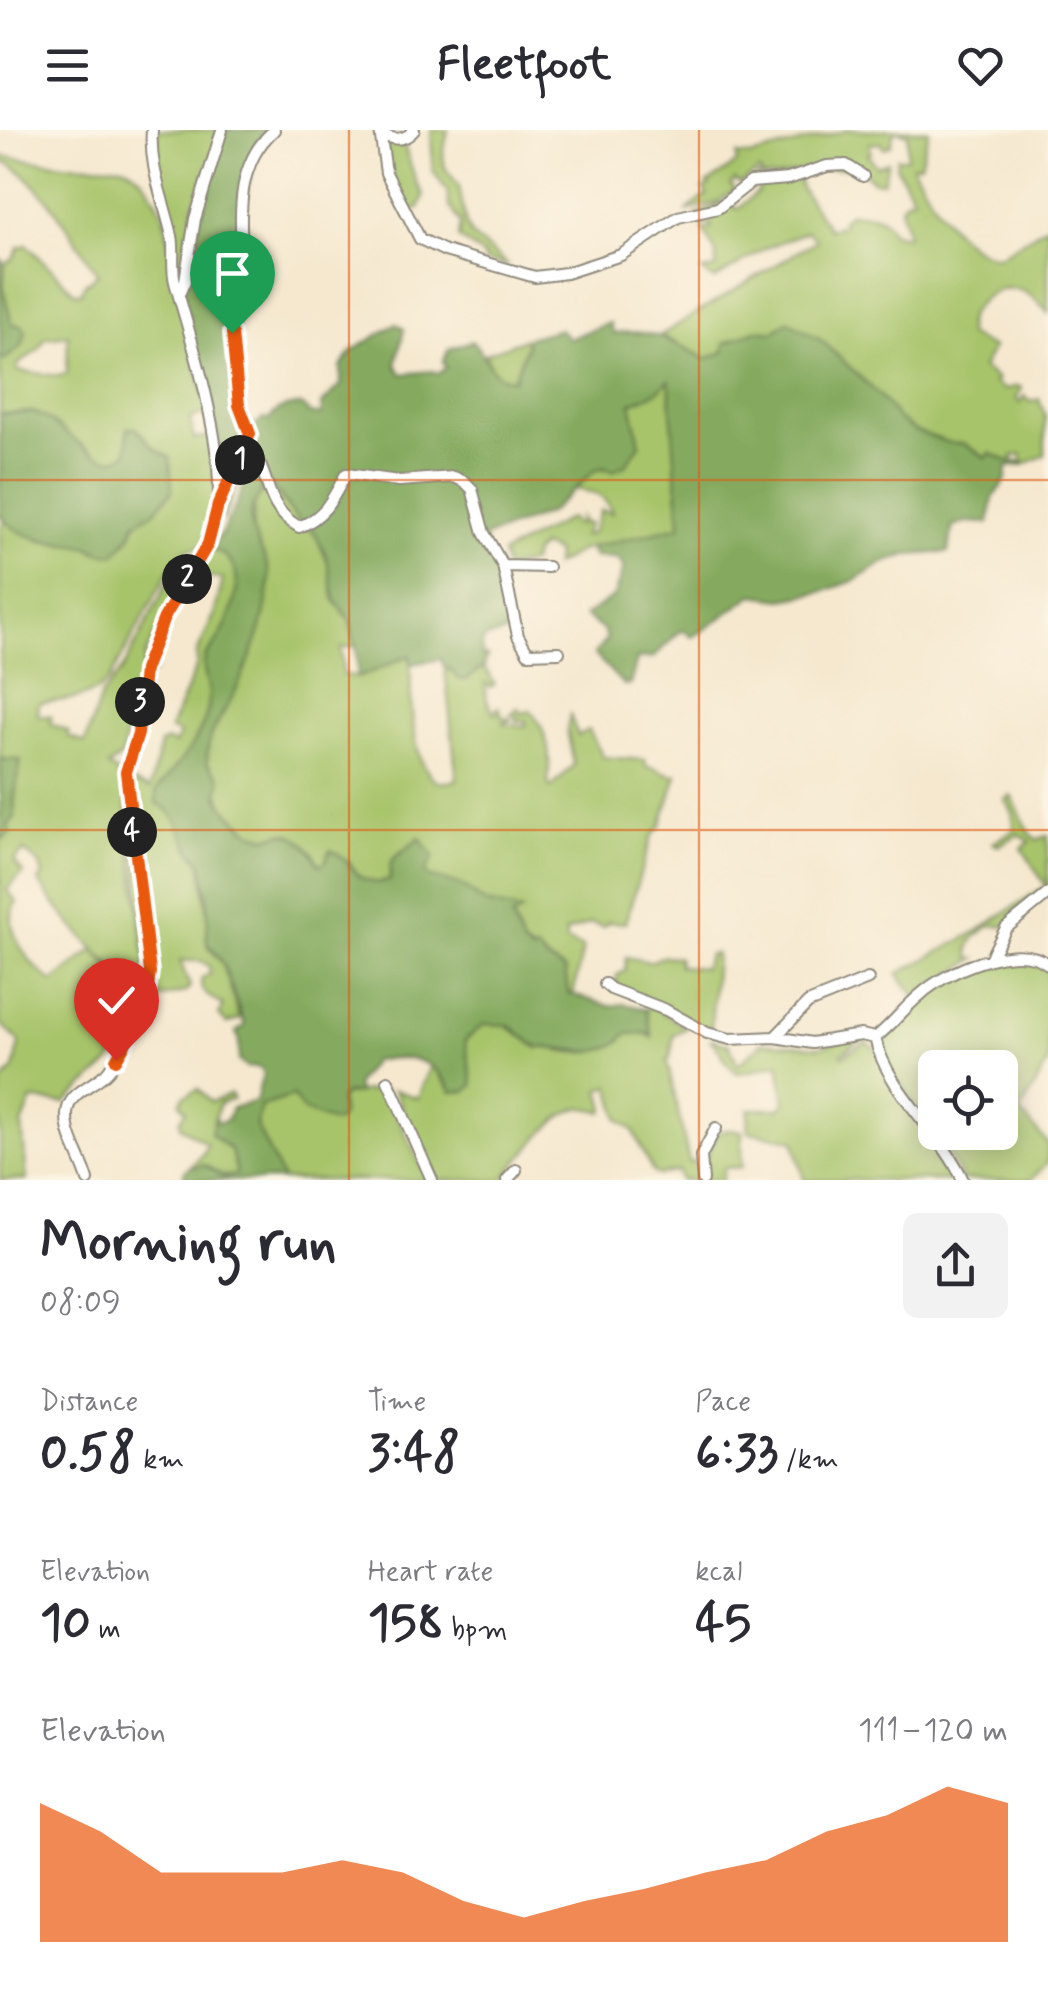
<!DOCTYPE html>
<meta charset="utf-8">
<style>
:root{--surface:#fff;--page:#f2f2f3;--text:#2b2b33;--muted:#7c7c81;--accent:#ea580c}
body{margin:0;font-family:Mynerve,sans-serif;background:var(--page);color:var(--text);height:100vh;display:flex;flex-direction:column;font-size:38px;white-space:nowrap}
*{box-sizing:border-box;margin:0}
p{font-size:32px;color:var(--muted)}
.icon{flex:none;width:55px;height:55px;fill:none;stroke:currentColor;stroke-width:2;stroke-linecap:round;stroke-linejoin:round}
.map{position:relative;height:1050px;overflow:hidden}
.panel{display:flex;flex-direction:column;background:var(--surface);flex:1}
.panel>*{flex:none}
.fabs{position:absolute;left:918px;top:920px;display:grid;gap:20px}
.fabs a{display:grid;place-items:center;width:100px;height:100px;border-radius:15px;background:var(--surface);box-shadow:0 5px 25px #0003;font-size:50px}
.pin{position:absolute;display:grid;place-items:center;width:85px;height:85px;color:#fff;margin:-102px -42px;border-radius:50% 50% 50% 0;rotate:-45deg;box-shadow:0 0 10px #0007}
.pin .icon{rotate:45deg}
.km{position:absolute;width:50px;height:50px;margin:-25px;border-radius:50%;background:#222;color:#fff;font-size:28px;line-height:50px;text-align:center}
.round{display:grid;place-items:center;flex:none;width:105px;height:105px;border-radius:15px;background:var(--page)}
.head{display:flex;align-items:center;justify-content:space-between;height:170px;padding:0 40px}
h1{font-size:55px;font-weight:700;line-height:75px}
.figures{display:grid;grid-template-columns:repeat(3,1fr);gap:15px;height:170px;padding:10px 40px}
.figures div{display:grid;align-content:center}
.figures b{font-size:50px;font-weight:700}
.figures small{font-size:28px;font-weight:400}
.figures p{font-size:28px}
.chart{height:280px;padding:20px 40px}
.chart p{display:flex;justify-content:space-between}
.chart svg{width:100%;height:180px;margin-top:10px;fill:var(--accent);opacity:.7}
header{display:flex;justify-content:space-between;align-items:center;height:130px;padding:0 40px;background:var(--surface);font-size:45px;font-weight:700}
.map>svg:first-child{display:block}
</style>
<header><svg class="icon" aria-label="menu" viewBox="0 0 24 24"><path d="M4 6h16M4 12h16M4 18h16"/></svg>Fleetfoot<svg class="icon" aria-label="heart" viewBox="0 0 24 24"><path d="M12 20l-8-8c-3-5 5-10 8-4 3-6 11-1 8 4z"/></svg></header>
<div class="map">
<svg width="1048" height="1050" viewBox="0 0 1048 1050">
<rect width="100%" height="100%" fill="#fcf5e5"/>
<filter id="ink" filterUnits="userSpaceOnUse"><feTurbulence type="fractalNoise" baseFrequency=".01" numOctaves="2"/><feDisplacementMap in="SourceGraphic" scale="20" xChannelSelector="R" yChannelSelector="G"/><feConvolveMatrix kernelMatrix="1 2 1 2 8 2 1 2 1" color-interpolation-filters="sRGB"/></filter>
<filter id="wash" filterUnits="userSpaceOnUse"><feTurbulence type="fractalNoise" baseFrequency=".0048" numOctaves="4" result="noise"/><feDisplacementMap in="SourceGraphic" scale="40" xChannelSelector="R" yChannelSelector="G"/><feGaussianBlur stdDeviation="2.25" result="paint"/><feColorMatrix in="noise" values="0 0 0 0 0 0 0 0 0 0 0 0 0 0 0 0 0 1.4 0 .05"/><feComposite in="paint" operator="in"/></filter>
<g filter="url(#wash)">
<rect width="100%" height="100%" fill="#f5e8cf"/>
<!-- green -->
<path fill="#a7c46b" stroke="#69784b" stroke-width="2.5" fill-rule="evenodd" d="M157 0H221L194 75 182 149 179 148 158 38Z
M431 0H448L443 25 445 38 459 56 466 95 472 106 509 136 485 131 484 126 459 108 461 93 449 75 447 61 433 41Z
M848 0H929L920 34 912 35C928 65 961 125 999 126L1048 95V183C1026 155 1002 148 976 176 968 185 966 192 968 205L993 218 982 238 997 249 994 253 1005 260 1017 256 1022 258 1016 268 1020 273 1024 266 1031 272 1039 269 1045 285V325L1023 335 1022 325 1013 326 1014 333 990 324 986 328 965 314 950 313 915 301 898 289 879 265 822 211 788 191 773 202 756 200 726 213 724 222 706 229 661 205 817 110 807 101 764 119 714 150 702 141 716 138V124L703 99H711V94H703L696 85 728 71 737 79 759 61 758 53 798 47 801 58 829 99 843 95 842 91 848 84C867 84 884 82 892 103L906 106C908 88 890 75 913 67L896 36 897 28H907L908 4 894 0 891 15 884 18 881 13 869 14 871 23 868 24 876 36 888 32 883 52 873 51 857 37 806 40 778 47H756L762 45 759 41 740 54 735 50 731 55 735 60 716 73 686 81 707 65 703 59 709 56 707 54 737 33V25L751 26Z
M386 12H403L417 54 424 65 419 78 406 82 388 48Z
M0 26 63 34 123 36C141 42 154 64 162 81L208 284 190 288 194 309 212 306C214 345 220 382 201 417L186 420 176 427 109 551C91 570 63 570 39 573L38 586H51V594L68 601V607L85 613 101 566 123 539 177 434 181 428 189 427 191 429 145 526 136 600 126 604 122 626 108 637 123 647 145 829V862C112 841 59 785 39 751L43 746 40 735 24 721 14 731 23 743 7 760 17 772C0 798 30 836 53 852L93 820 142 870 111 932 65 973 32 970 22 995 27 1050H0V960L1 953 14 939 20 912 0 893V709L5 708 13 684 20 631 0 629V398L4 391 41 411 90 417 95 422 119 417 126 412 170 328 154 318 136 298 128 299 127 323 114 331 105 330 32 282 0 284V228L4 230C14 219 31 209 21 195L12 194 3 159 5 134 14 128 19 117 27 115 75 163H81L84 155 98 144C78 115 34 37 0 31ZM68 205 67 244 59 246 17 241 18 235 39 219 45 208Z
M524 209 527 214 513 249C495 250 491 240 485 224Z
M669 249 681 396 582 420 555 435 556 423 542 416 534 423 531 433 505 438 502 424 570 388 575 394H579L580 387 584 394H589L583 406 592 403 601 380 612 383C606 364 593 363 575 359L595 340 610 339 640 315 631 273 657 262Z
M261 356 274 358 288 379 315 403 330 438 335 471 349 488 356 516 341 518 343 545 359 547 411 525C410 554 409 628 434 649 441 655 450 651 457 650L445 539 474 542 484 537 495 554 490 557 485 553C485 564 488 576 495 584L497 578H500L501 586 511 590 502 594 526 596V591H517L516 586 510 585 518 578 521 583 531 581C549 604 551 624 548 653L551 658 574 635 567 599 570 585 578 606 589 600 603 627 645 630 646 637C658 636 664 645 677 645L661 696 652 706 625 793 607 792 604 797 591 793 566 802V811L583 818 573 865 568 863 565 840 523 815 512 787 520 781 486 773 428 747 425 743 430 728 420 708 395 727 391 732 390 750 377 753 361 749 349 732 328 723 326 732 319 735 312 721 284 703 269 707 252 703 223 676 207 631 209 608 237 558 255 371Z
M210 419C254 430 234 482 218 510 215 516 207 522 205 528 201 541 210 553 210 566 210 592 184 630 167 647L168 678 182 697 189 718 201 732 209 796 206 807 209 818 223 834 240 889 227 894 219 885 223 876C214 866 197 867 202 848L210 844 209 836 201 831H180L190 856 186 862 149 870 130 651 150 659 160 614 168 611 174 614 180 604 170 599 197 535V523L214 485 223 449 201 447C174 468 159 510 154 542L148 540 170 483Z
M1011 666 1030 703 1037 710 1048 705V762L1004 797 992 795C978 803 964 813 971 829H975L916 867 898 844 974 803 1046 756 1022 718 1030 712 1019 704 998 716 993 713 1014 700 1013 683 1005 669Z
M709 824H716L711 901 616 859 617 845 625 841 626 827 650 832 664 826 678 827 679 836 704 838Z
M1019 827 1048 840V933L1020 982 1048 1014V1032L1031 1050H963L936 1003 1000 1002V938H935V1001L886 934 882 909C916 864 964 837 1019 827Z
M652 876 687 898 674 904 670 929 667 930 689 1032H697L699 1050H680L678 1041 659 1045 653 1042 633 1000 619 989 610 956 600 959 605 978 603 982C595 980 588 977 579 978 554 984 519 1029 504 1050H433L394 960 418 968 431 934 452 962 473 955 464 916C479 868 515 902 538 918 551 916 558 921 571 922 589 924 615 919 626 904L640 902 651 906 646 879Z
M849 908 861 909 841 924 843 926 866 912 875 918 958 1050H804L794 1010 748 1002 749 979H779L785 972 779 934C763 936 753 943 737 943 725 935 722 918 709 909L729 914 738 935 763 912 820 917Z
M198 959 211 972 231 964 233 969 219 974 211 1004 231 1020 237 1044C224 1050 216 1041 205 1035L190 1037 202 1025 207 1014 181 997 180 990 186 981 180 973 183 967Z
M384 959 428 1050H283L278 1044 256 995 261 976 294 966 307 982 322 986 331 992 342 977 339 970 345 964Z
M729 1000 742 1001V1037L724 1038 722 1050H704L703 1032 719 1002Z"/>
<!-- forest -->
<path fill="#85aa5f" stroke="#586a45" stroke-width="2.5" d="M225 0H269L257 11 237 106 239 154 229 206 249 312 243 338 223 389 219 388 218 308 184 168 192 115Z
M0 128 5 134 3 159 12 194 21 195 26 201 22 216 4 230 0 228Z
M788 191 822 211 879 265 898 289 915 301 950 313 965 314 986 328 990 323 1010 332H1023V335L1007 337 1006 349 993 368 989 393 967 392 953 396 948 422 906 425 883 433 856 450 825 461 783 469 753 465 698 504 692 507 685 501 679 502 654 527 637 529 630 555H624L594 524 607 509 603 500 585 486 614 466 624 437 617 429 594 427 589 418 680 396 669 250 657 262 631 273 640 315 626 334 613 341 604 337 595 340 549 383 485 407V416L496 443 509 502 486 508 482 513V527L487 526 484 537 466 550 458 549 450 539H445L441 529 411 534 410 525 358 548 356 516 349 489 335 471 327 428 315 403 296 388 274 358 261 356 262 363C235 394 265 416 269 442 271 454 267 470 265 481 260 508 247 537 235 562 223 586 206 603 207 632 222 654 222 638 218 666 226 682 248 706 267 707 273 707 278 703 284 703 301 704 312 721 319 735L326 731 330 720C345 725 350 738 361 748L377 753 390 750 391 732 419 708 434 726 425 743 428 747 461 755 486 773 522 781 512 788 523 815 532 822 537 820 547 830 565 840 568 863 610 876 624 874 646 879 652 907 646 903 626 904C603 935 565 914 538 918L509 895 484 894 465 910 473 955 467 961 452 962C434 927 409 924 373 931L356 954 358 963 345 964 340 969 342 984 338 992C329 992 310 984 302 979L293 966 261 976 256 995 283 1050H184V1042L190 1037 204 1035 223 1047 237 1044 231 1020 211 1004 215 988 219 993 227 990 232 978 256 971 263 944 261 938 246 937 239 931V909L236 902 245 896 223 834 207 811C208 792 209 747 199 730 196 725 191 722 189 717 179 698 177 682 156 673V661C177 635 208 604 209 568 210 555 201 543 205 529 207 522 214 517 218 510 234 483 254 430 210 419 232 392 258 331 253 297L263 289 269 290C277 277 288 276 302 275L309 283 322 285 321 275 341 255V237L352 221 396 194 404 199 396 235 402 244 433 241 438 244 446 238 443 232 449 219 472 211C488 225 489 250 514 249L527 215 524 209 560 199 568 209 610 193 613 204C650 197 674 212 706 229L724 222 725 213 756 200 773 202Z
M32 282C63 289 97 347 127 323L128 298H136L154 318 170 328 172 361 155 381 134 394 132 403 115 424C101 426 96 418 84 416 51 409 26 414 0 386V284Z
M0 629 21 630 14 666 15 688 7 695 10 703 0 709Z"/>
</g>
<g filter="url(#ink)">
<g fill="none" stroke-linecap="round" stroke-linejoin="round">
<!-- street casing -->
<g stroke="#908a7d" stroke-width="14">
<path id="street" d="M380 0 386 43 420 109 445 121 535 147 566 143 621 125 678 87 718 78 751 52 788 49 827 36 846 35 863 46
M380 3C392 10 404 12 414 0
M180 162 185 151 195 89 222 0
M247 317C273 340 260 375 299 397 326 386 333 368 346 344L399 351 454 347 465 352 472 359 484 403 503 436 518 506 528 523 559 522
M220 369 251 305C248 294 243 286 240 276 233 256 231 227 232 206 232 188 243 171 243 153 243 100 229 40 274 0
M503 436 548 437
M990 829 1006 798 1048 764
M605 854 611 859 666 880 707 903 730 909 775 907 812 913 861 905 875 908
M775 907 808 873 868 849
M388 951 432 1050
M88 1050C82 1028 66 1007 67 984 68 961 95 956 108 941 132 912 147 878 150 841L126 642 138 604 148 529 164 488 201 421C248 376 190 209 175 152 171 137 175 121 172 106 164 70 149 38 152 0
M507 1050 516 1040
M703 1050 701 1026 716 998
M963 1050C940 1000 888 963 875 908 892 895 904 878 920 865 946 841 1016 810 1048 834"/>
</g>
<!-- street -->
<use href="#street" stroke="#fff" stroke-width="10"/>
</g>
</g>
<g fill="none" stroke-linecap="round" stroke-linejoin="round" filter="url(#ink)">
<!-- route casing -->
<g stroke="#fff" stroke-width="20">
<path id="route" d="M116 930 143 882 148 857 150 842 126 642 138 604 144 540 164 488 208 414 218 375 250 304 239 275 232 203"/>
</g>
<!-- route -->
<use href="#route" stroke="#ea580c" stroke-width="12"/>
</g>
<!-- grid -->
<path fill="none" stroke="#df570e" stroke-width="2.5" stroke-opacity="0.55" d="M349 0V1050M699 0V1050M0 350H1048M0 700H1048"/>
</svg>
<div class="fabs">
<a><svg class="icon" aria-label="locate" viewBox="0 0 24 24"><circle cx="12" cy="12" r="6"/><path d="M12 2v4M12 18v4M2 12h4M18 12h4"/></svg></a>
</div>
<div class="pin" style="left:232px;top:203px;background:#1e9e55"><svg class="icon" aria-label="arrive" viewBox="0 0 24 24"><path d="M6 21V4h12l-3 4 3 4H6"/></svg></div>
<div class="pin" style="left:116px;top:930px;background:#d93025"><svg class="icon" aria-label="check" viewBox="0 0 24 24"><path d="M5 12l5 5 9-10"/></svg></div>
<b class="km" style="left:240px;top:330px">1</b>
<b class="km" style="left:187px;top:449px">2</b>
<b class="km" style="left:140px;top:572px">3</b>
<b class="km" style="left:132px;top:702px">4</b>
</div>
<section class="panel">
<div class="head"><div><h1>Morning run</h1><p>08:09</p></div><a class="round"><svg class="icon" aria-label="share" viewBox="0 0 24 24"><path d="M12 15V3M7 8l5-5 5 5M5 13v7h14v-7"/></svg></a></div>
<div class="figures">
<div><p>Distance</p><b>0.58<small> km</small></b></div>
<div><p>Time</p><b>3:48</b></div>
<div><p>Pace</p><b>6:33<small> /km</small></b></div>
</div>
<div class="figures">
<div><p>Elevation</p><b>10<small> m</small></b></div>
<div><p>Heart rate</p><b>158<small> bpm</small></b></div>
<div><p>kcal</p><b>45</b></div>
</div>
<div class="chart"><p><span>Elevation</span>111–120 m</p>
<svg viewBox="0 0 160 44" preserveAspectRatio="none"><path d="M0 44V10L10 17L20 27L30 27L40 27L50 24L60 27L70 34L80 38L90 34L100 31L110 27L120 24L130 17L140 13L150 6L160 10V44z"/></svg>
</div>
</section>
